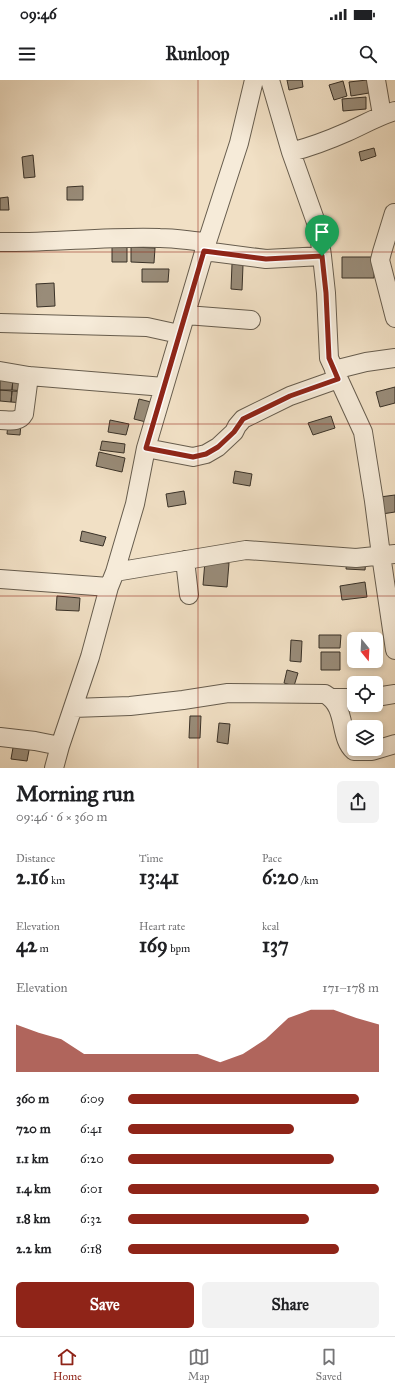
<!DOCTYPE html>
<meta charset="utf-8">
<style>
:root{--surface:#fff;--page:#f2f2f2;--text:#202124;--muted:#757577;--line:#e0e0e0;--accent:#8f2418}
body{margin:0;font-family:"IM FELL Great Primer",serif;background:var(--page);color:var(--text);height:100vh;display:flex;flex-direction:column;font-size:15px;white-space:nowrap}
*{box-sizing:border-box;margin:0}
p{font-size:13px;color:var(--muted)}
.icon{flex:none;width:22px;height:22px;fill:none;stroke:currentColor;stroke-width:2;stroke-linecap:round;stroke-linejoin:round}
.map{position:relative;height:688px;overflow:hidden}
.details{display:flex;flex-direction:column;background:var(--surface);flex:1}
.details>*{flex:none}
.needle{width:26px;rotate:162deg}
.fabs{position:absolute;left:347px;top:552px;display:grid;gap:8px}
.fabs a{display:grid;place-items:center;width:36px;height:36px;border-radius:6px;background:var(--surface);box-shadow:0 2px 6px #0003;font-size:20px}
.pin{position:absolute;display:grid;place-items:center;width:34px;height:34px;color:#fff;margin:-41px -17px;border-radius:50% 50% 50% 0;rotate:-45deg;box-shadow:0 0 4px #0007}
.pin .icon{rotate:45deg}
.round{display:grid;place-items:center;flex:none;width:42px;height:42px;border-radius:6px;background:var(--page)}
.summary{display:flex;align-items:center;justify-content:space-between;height:68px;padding:0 16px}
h1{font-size:22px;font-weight:700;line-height:30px}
.figures{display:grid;grid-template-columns:repeat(3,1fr);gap:6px;height:68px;padding:4px 16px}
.figures div{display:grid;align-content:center}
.figures b{font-size:20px;font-weight:700}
.figures small{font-size:11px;font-weight:400}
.figures p{font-size:11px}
.chart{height:112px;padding:8px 16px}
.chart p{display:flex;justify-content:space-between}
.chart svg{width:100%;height:72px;margin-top:4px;fill:var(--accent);opacity:.7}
.primary-button{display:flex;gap:8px;margin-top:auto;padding:8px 16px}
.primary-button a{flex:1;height:46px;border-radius:6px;background:var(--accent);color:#fff;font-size:16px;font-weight:700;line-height:46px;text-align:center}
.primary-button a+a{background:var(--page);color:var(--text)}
ul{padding:0 16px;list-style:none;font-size:13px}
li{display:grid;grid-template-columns:64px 48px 1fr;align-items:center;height:30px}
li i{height:10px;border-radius:5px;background:var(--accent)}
.status{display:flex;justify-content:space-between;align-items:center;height:28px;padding:0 20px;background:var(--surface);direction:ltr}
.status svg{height:11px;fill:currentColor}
header{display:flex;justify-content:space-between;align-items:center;height:52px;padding:0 16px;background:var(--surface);font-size:18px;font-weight:700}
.dock{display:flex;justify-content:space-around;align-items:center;height:56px;border-top:1px solid var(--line);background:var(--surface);font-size:11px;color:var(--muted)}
.dock a{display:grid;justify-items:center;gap:2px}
.dock .on{color:var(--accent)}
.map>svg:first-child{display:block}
</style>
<div class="status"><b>09:46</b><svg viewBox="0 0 49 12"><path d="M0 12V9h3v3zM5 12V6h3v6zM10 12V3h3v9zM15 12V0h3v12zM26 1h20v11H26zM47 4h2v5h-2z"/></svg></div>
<header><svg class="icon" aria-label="menu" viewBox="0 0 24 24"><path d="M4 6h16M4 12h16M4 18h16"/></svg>Runloop<svg class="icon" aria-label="search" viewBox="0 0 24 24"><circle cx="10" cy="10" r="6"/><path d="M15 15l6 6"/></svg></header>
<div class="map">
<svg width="395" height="688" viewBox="0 0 395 688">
<rect width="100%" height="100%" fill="#f1e0c5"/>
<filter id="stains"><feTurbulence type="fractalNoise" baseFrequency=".005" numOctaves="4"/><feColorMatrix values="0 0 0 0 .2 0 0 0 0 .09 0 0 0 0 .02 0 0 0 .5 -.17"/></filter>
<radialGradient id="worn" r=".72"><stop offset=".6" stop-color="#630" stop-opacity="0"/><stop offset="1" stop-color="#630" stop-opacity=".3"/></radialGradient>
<!-- building -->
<path fill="#998c79" stroke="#393127" d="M287 0H302L303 7 289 10Z
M367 0 369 13 351 16 349 2Z
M343 1 347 16 334 20 329 5Z
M366 17V29L343 31 342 19Z
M374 68 376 76 361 81 359 72Z
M33 75 35 97 24 98 22 77Z
M83 106V120H67V107Z
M8 117 9 130H0V118Z
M127 162V182H112V163Z
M131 167 155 168 154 183 131 182Z
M342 177H374V198H342Z
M232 184 243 185 242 210 231 209Z
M142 189H169L168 202H142Z
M54 203 55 226 37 227 36 204Z
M0 299H13L12 310H0Z
M13 299 25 300V311L12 310Z
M395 307V323L380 327 376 312Z
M0 310 12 311 11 322 0 321Z
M12 311 25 312 24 323 11 322Z
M139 319 151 322 146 342 134 339Z
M331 336 335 348 313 355 308 343Z
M110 340 129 344 126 355 108 352Z
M8 343 21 344 20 355 7 354Z
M102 361 125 364 124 373 100 370Z
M99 372 125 378 122 392 96 386Z
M235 391 252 394 250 406 233 403Z
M184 411 186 424 168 427 166 414Z
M395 415V432L382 434 380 417Z
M82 451 106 457 103 466 80 461Z
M347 478 366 480 365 490 346 489Z
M205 481 229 483 227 507 203 505Z
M365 502 367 517 342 520 340 506Z
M57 516 80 518 79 531 56 530Z
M319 555H341L340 568H319Z
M291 560 302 561 301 582 290 581Z
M321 572H340V590H321Z
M287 590 298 593 294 606 284 603Z
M190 636H201L200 658H189Z
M219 643 230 644 228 664 217 662Z
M14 662 30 665 27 681 11 679Z"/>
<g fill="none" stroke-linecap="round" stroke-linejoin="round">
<!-- minor casing -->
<g stroke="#675d4e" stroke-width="20">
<path id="minor" d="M270 0 291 72 318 148 322 176 326 213 329 278 363 352 374 421 381 475 395 570
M376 0 382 35
M291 72C310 67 329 60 347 52 363 45 378 36 395 31
M394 133 382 172 380 180 395 238
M0 162C53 163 107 156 160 158 176 158 191 161 207 162
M204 171 266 179 322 176
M186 235 251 240
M0 243 147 247 179 254
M334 290 366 282 395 278
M0 291 29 296 164 307
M0 340C9 340 19 343 24 334L29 296
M146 368 193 377 206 374 218 367 234 352 237 346 243 339 290 316 338 299
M185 480 189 515
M115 492 246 470 356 478 395 474
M0 499 109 507
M376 617 395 614
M333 618H354
M73 628 130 626 183 620 228 613 325 614C348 627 338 657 354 671H372L395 664
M0 657 35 661 60 666
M54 688 60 666 90 577 109 507 115 492 135 424 146 368 207 162 239 63 254 0"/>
</g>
<!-- minor -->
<use href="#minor" stroke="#f6ebd9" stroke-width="18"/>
</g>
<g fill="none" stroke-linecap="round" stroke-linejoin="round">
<!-- route casing -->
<g stroke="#fff" stroke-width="8">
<path id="route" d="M204 171 266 179 322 176 326 213 329 278 338 299 290 316 243 339 234 352 218 367 206 374 193 377 146 368Z"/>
</g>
<!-- route -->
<use href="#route" stroke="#8f2418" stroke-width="5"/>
</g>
<!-- grid -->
<path fill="none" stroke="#8f2418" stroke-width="1" stroke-opacity="0.55" d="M198 0V688M0 172H395M0 344H395M0 516H395"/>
<rect width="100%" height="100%" filter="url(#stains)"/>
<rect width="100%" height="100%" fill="url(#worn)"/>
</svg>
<div class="fabs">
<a><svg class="needle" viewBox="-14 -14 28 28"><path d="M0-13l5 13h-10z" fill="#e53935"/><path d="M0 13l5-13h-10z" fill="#757577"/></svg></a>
<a><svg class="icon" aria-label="locate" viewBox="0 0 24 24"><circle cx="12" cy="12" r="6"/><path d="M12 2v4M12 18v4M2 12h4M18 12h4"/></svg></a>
<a><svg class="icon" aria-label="layers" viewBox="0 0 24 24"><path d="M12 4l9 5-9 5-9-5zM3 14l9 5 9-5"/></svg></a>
</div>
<div class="pin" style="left:322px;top:176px;background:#1e9e55"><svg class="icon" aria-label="arrive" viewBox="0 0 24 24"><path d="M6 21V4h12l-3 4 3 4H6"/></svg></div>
</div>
<section class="details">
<div class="summary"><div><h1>Morning run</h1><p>09:46 · 6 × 360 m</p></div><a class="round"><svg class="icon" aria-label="share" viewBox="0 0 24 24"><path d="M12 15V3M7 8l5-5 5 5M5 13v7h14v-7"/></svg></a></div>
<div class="figures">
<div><p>Distance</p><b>2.16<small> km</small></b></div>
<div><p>Time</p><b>13:41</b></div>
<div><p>Pace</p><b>6:20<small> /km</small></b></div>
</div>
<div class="figures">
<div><p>Elevation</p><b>42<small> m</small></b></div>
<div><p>Heart rate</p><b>169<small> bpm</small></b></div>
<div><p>kcal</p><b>137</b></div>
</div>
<div class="chart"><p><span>Elevation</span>171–178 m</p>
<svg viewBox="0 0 160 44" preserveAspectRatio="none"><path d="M0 44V15L10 20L20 24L30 33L40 33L50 33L60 33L70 33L80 33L90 38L100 33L110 24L120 11L130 6L140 6L150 11L160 15V44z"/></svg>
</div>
<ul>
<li><b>360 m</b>6:09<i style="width:92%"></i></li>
<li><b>720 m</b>6:41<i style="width:66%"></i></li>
<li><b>1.1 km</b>6:20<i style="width:82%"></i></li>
<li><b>1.4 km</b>6:01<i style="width:100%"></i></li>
<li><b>1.8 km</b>6:32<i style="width:72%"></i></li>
<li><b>2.2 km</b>6:18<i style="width:84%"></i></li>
</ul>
<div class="primary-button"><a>Save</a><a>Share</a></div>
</section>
<nav class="dock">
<a class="on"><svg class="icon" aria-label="home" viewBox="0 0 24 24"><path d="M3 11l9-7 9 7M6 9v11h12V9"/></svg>Home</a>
<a><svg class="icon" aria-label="map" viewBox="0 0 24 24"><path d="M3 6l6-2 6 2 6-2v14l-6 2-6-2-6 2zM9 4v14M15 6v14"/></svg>Map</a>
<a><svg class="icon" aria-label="saved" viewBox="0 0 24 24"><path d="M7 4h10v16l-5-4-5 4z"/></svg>Saved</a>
</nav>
